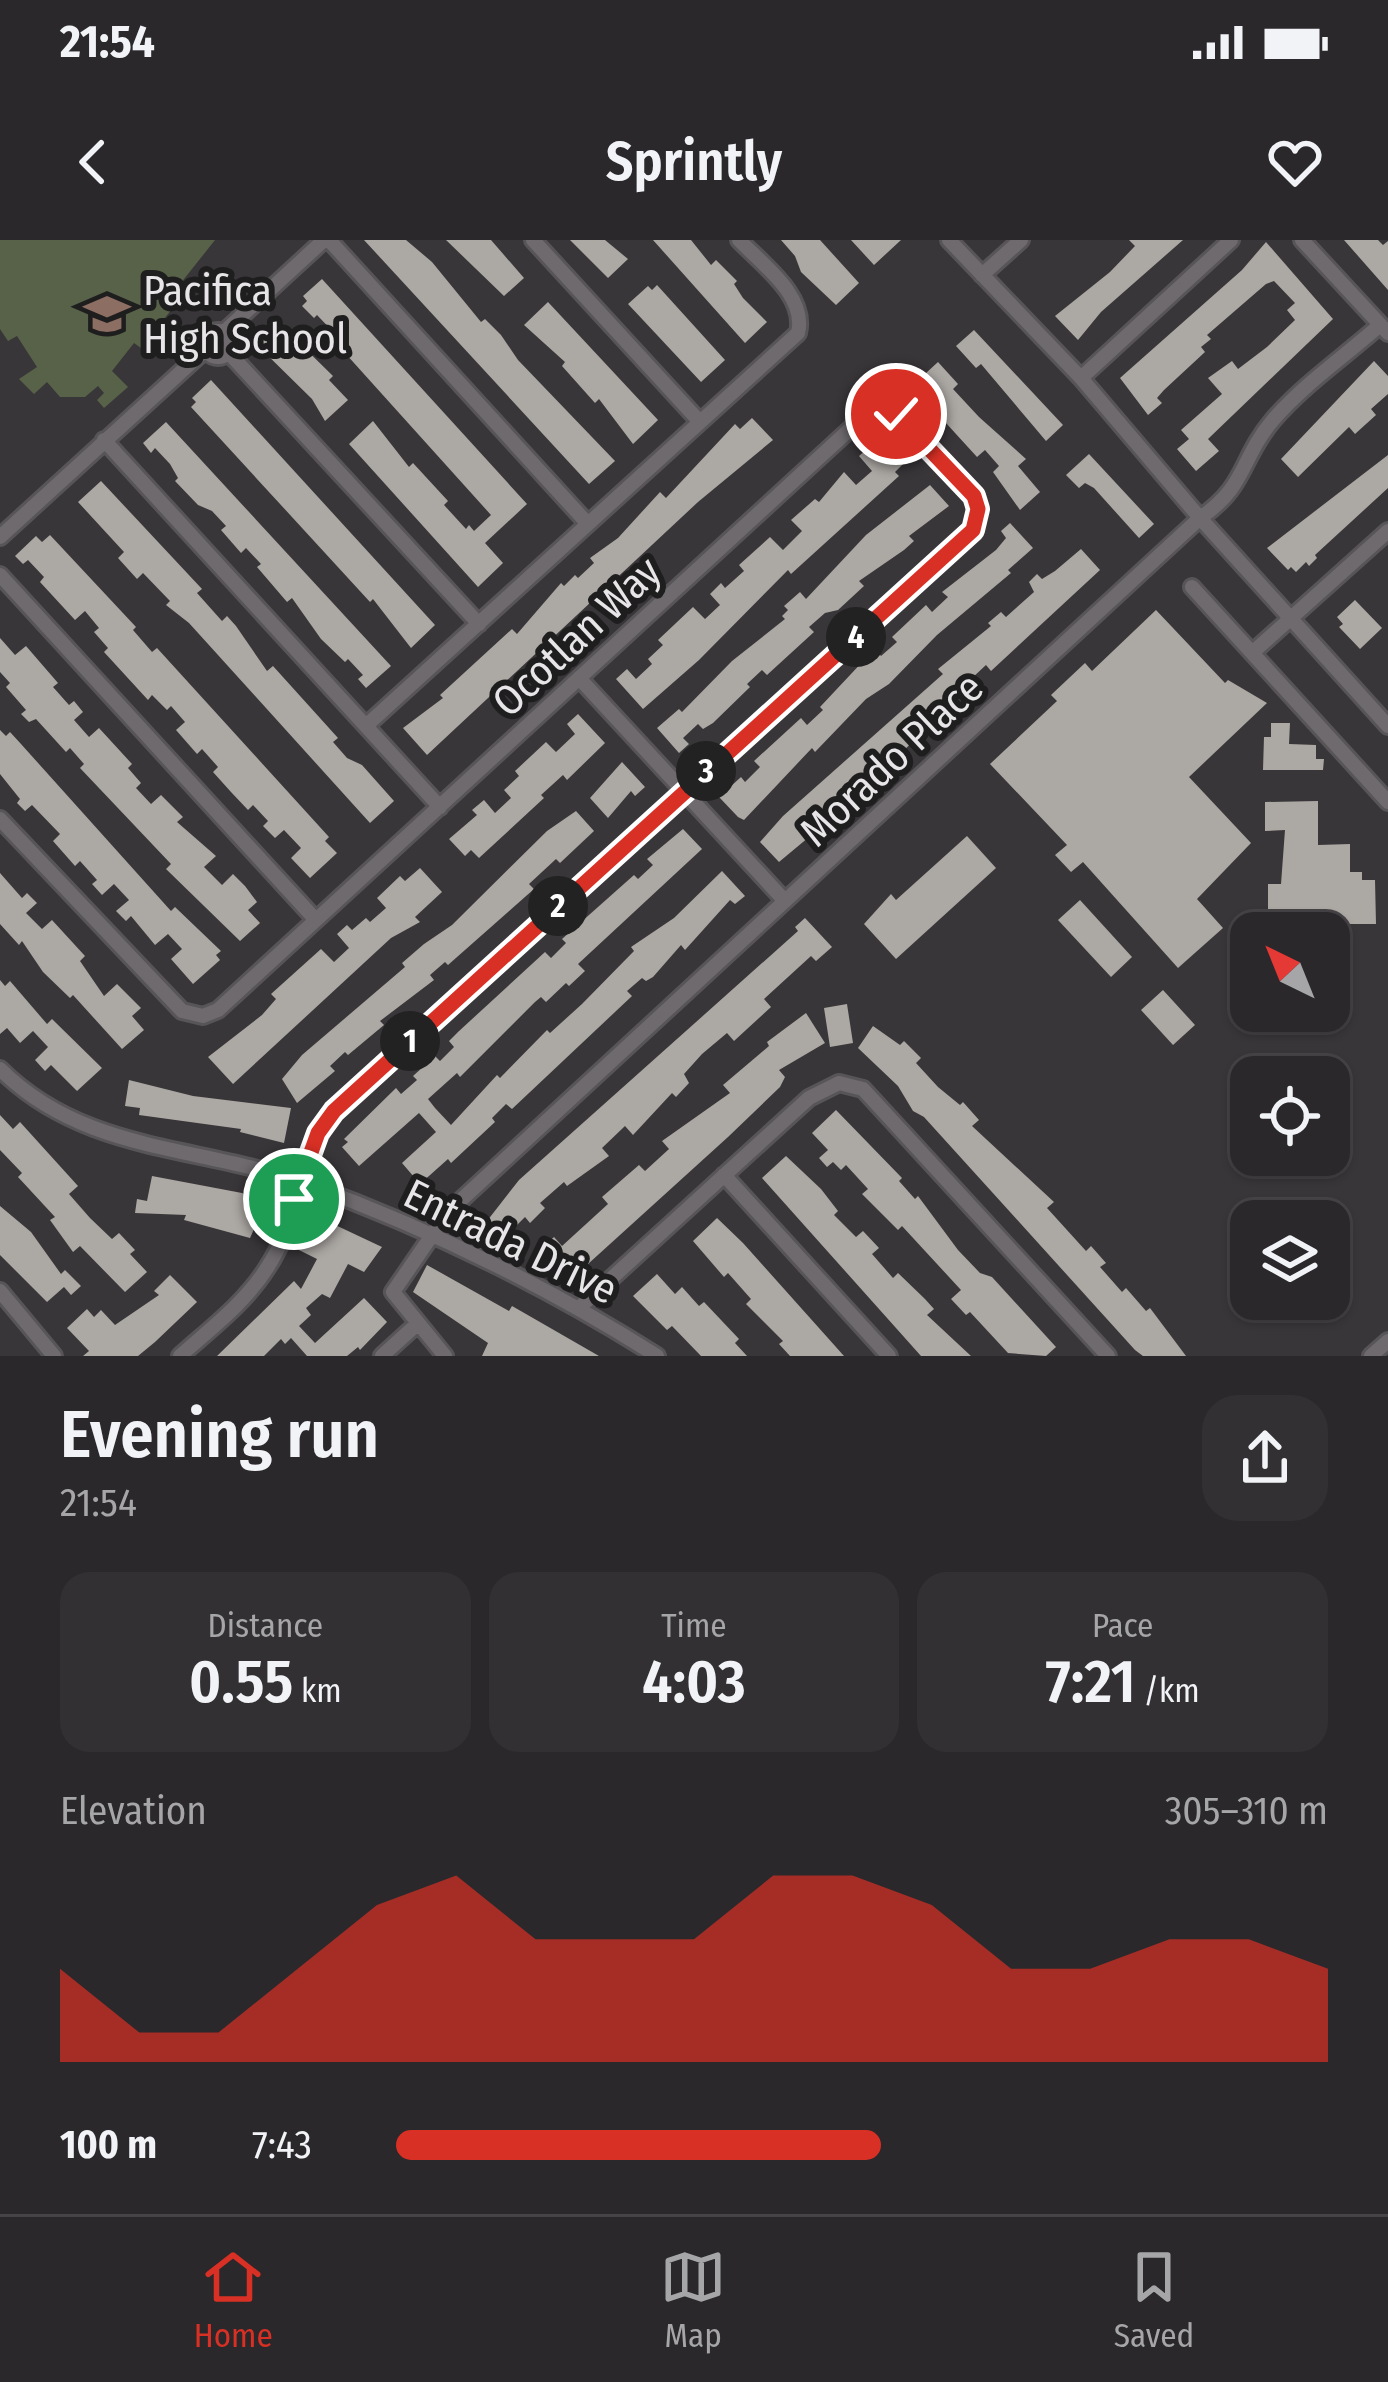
<!DOCTYPE html>
<meta charset="utf-8">
<style>
:root{--surface:#2b282b;--page:#333033;--text:#f1f3f6;--muted:#a6a6a9;--line:#474447;--accent:#d93025}
body{margin:0;font-family:"Fira Sans Condensed",sans-serif;background:var(--page);color:var(--text);height:100vh;display:flex;flex-direction:column;font-size:45px;white-space:nowrap}
*{box-sizing:border-box;margin:0}
p{font-size:39px;color:var(--muted)}
.icon{flex:none;width:66px;height:66px;fill:none;stroke:currentColor;stroke-width:2;stroke-linecap:round;stroke-linejoin:round}
.map{position:relative;height:1116px;overflow:hidden}
.details{display:flex;flex-direction:column;background:var(--surface);flex:1}
.details>*{flex:none}
.needle{width:78px;rotate:317deg}
.controls{position:absolute;left:1230px;top:672px;display:grid;gap:24px}
.controls a{display:grid;place-items:center;width:120px;height:120px;border-radius:24px;background:var(--surface);box-shadow:0 3px 9px #0004,0 0 0 3px var(--line);font-size:60px}
.pin{position:absolute;display:grid;place-items:center;width:102px;height:102px;color:#fff;margin:-51px;border:6px solid #fff;border-radius:50%;box-shadow:0 3px 12px #0007}
.km{position:absolute;width:60px;height:60px;margin:-30px;border-radius:50%;background:#222;color:#fff;font-size:33px;line-height:60px;text-align:center}
.round{display:grid;place-items:center;flex:none;width:126px;height:126px;border-radius:36px;background:var(--page)}
.summary{display:flex;align-items:center;justify-content:space-between;height:204px;padding:0 60px}
h1{font-size:66px;font-weight:600;line-height:90px}
.metrics{display:grid;grid-template-columns:repeat(3,1fr);gap:18px;height:204px;padding:12px 60px}
.metrics div{display:grid;align-content:center;border-radius:30px;background:var(--page);text-align:center}
.metrics b{font-size:60px;font-weight:600}
.metrics small{font-size:33px;font-weight:400}
.metrics p{font-size:33px}
.chart{height:336px;padding:24px 60px}
.chart p{display:flex;justify-content:space-between}
.chart svg{width:100%;height:216px;margin-top:12px;fill:var(--accent);opacity:.7}
ul{padding:0 60px;list-style:none;font-size:39px}
li{display:grid;grid-template-columns:192px 144px 1fr;align-items:center;height:90px}
li i{height:30px;border-radius:15px;background:var(--accent)}
.status{display:flex;justify-content:space-between;align-items:center;height:84px;padding:0 60px;background:var(--surface);direction:ltr}
.status svg{height:33px;fill:currentColor}
header{display:flex;justify-content:space-between;align-items:center;height:156px;padding:0 60px;background:var(--surface);font-size:54px;font-weight:600}
.tabs{display:flex;justify-content:space-around;align-items:center;height:168px;border-top:3px solid var(--line);background:var(--surface);font-size:33px;color:var(--muted)}
.tabs a{display:grid;justify-items:center;gap:6px}
.tabs .current{color:var(--accent)}
.map>svg:first-child{display:block}
</style>
<div class="status"><b>21:54</b><svg viewBox="0 0 49 12"><path d="M0 12V9h3v3zM5 12V6h3v6zM10 12V3h3v9zM15 12V0h3v12zM26 1h20v11H26zM47 4h2v5h-2z"/></svg></div>
<header><svg class="icon" aria-label="back" viewBox="0 0 24 24"><path d="M15 5l-7 7 7 7"/></svg>Sprintly<svg class="icon" aria-label="heart" viewBox="0 0 24 24"><path d="M12 20l-8-8c-3-5 5-10 8-4 3-6 11-1 8 4z"/></svg></header>
<div class="map">
<svg width="1388" height="1116" viewBox="0 0 1388 1116">
<rect width="100%" height="100%" fill="#393639"/>
<!-- green -->
<path fill="#576249" d="M0 0H215L165 63 172 69 141 108 134 103 112 131 128 147 104 168 97 160 104 153 98 146 85 157H60L47 142 34 154 19 139 37 127 17 96 8 101 0 89Z"/>
<!-- building -->
<path fill="#aca8a4" d="M364 0H406L432 22 481 82 485 79 501 95 518 120 615 221 589 244Z
M446 0H491L524 38 504 56Z
M570 0H605L628 19 608 38Z
M653 0H691L711 25 716 20 737 41 734 44 743 58 767 82 745 103Z
M781 0H820L859 43 836 65 801 32 795 16Z
M851 0H901L874 25Z
M1129 0H1183L1101 72 1078 100 1055 76 1110 32 1135 6Z
M1344 0H1378L1383 5 1388 1V50Z
M1266 2 1333 79 1208 199 1219 211 1196 231 1177 209 1189 199 1181 190 1222 154 1208 138 1232 121 1238 129 1267 107 1295 80 1287 70 1295 63 1274 41 1266 44 1207 95 1211 99 1201 107 1205 112 1164 150 1157 158 1162 163 1148 175 1120 138 1242 30Z
M322 39 527 264 485 303 503 323 478 347 349 204 373 181 409 227 413 223 448 261 444 265 466 289 469 285 474 291 491 275 336 103 340 99 317 75 314 78 302 66 307 61 303 56Z
M657 45 725 120 701 142 628 64 648 46 652 50Z
M548 62 658 180 633 204 599 159 595 163 562 126 565 122 524 85Z
M277 81 333 136 329 140 348 160 325 181 312 159 253 101Z
M974 90 1063 185 1046 201 981 124 976 128 956 106Z
M1374 121 1388 136V154L1371 169 1376 175 1355 194 1349 187 1298 237 1281 219Z
M938 122 958 144 953 149 979 177 1026 219 1018 226 1040 252 1020 270 993 232 999 226 985 210 977 217 935 171 942 165 928 150 922 155 913 145Z
M211 140 435 385 411 408 373 359 370 362 191 167 196 162 192 158Z
M752 178 773 200 698 262 427 515 403 488 443 458 440 455 512 389 517 394 561 343 564 346 575 335 578 338 594 323 590 318 618 298 660 252 666 258 735 184 740 189Z
M166 182 391 426 366 448 358 439 363 435 348 419 345 422 321 399 292 358 287 362 257 327 261 324 246 308 241 313 221 290 226 286 212 271 198 265 175 241 178 238 170 224 155 208 151 213 143 203Z
M884 194 907 220 895 232 899 236 791 334 788 330 699 420 643 469 616 439 627 429 636 439 652 424 648 419 663 405 658 400 693 367 705 379 720 365 710 354 721 343 725 348 744 331 739 325 770 297 783 310 802 291 791 280 815 259 819 262 844 232 856 245 872 231 859 216Z
M1089 214 1154 284 1139 298 1094 248 1085 243 1079 248 1066 235Z
M1388 215V248L1315 315 1317 318 1309 326 1306 322 1296 332 1291 327 1288 330 1267 308Z
M101 241 202 349 197 353 222 381 227 376 236 386 267 431 273 426 338 498 333 502 347 518 362 525 394 561 370 583 189 383 166 365 170 361 143 333 137 339 118 318 124 312 78 262Z
M930 245 949 266 909 296 914 301 904 310 859 341 864 346 838 370 825 373 809 387 814 392 767 435 762 430 747 444 750 447 713 483 703 489 698 484 683 498 689 504 679 513 657 488 679 469 682 472 732 421 785 379 782 376 788 370 784 366 800 352 806 359 866 295Z
M1010 283 1033 308 1008 330 1011 333 937 395 889 444 866 459 815 512 812 508 744 580 738 577 719 557 741 537 745 542 760 527 754 521 801 478 807 485 823 470 820 467 866 418 876 410 881 416 897 402 892 397 926 365 932 372 948 357 942 352 996 310 1006 298 1001 291Z
M50 295 136 387 133 390 152 412 157 408 329 597 325 601 337 613 310 638 291 618 301 608 284 590 275 598 263 586 268 581 253 565 248 570 231 552 213 532 218 527 202 509 197 514 176 490 185 482 171 466 167 470 152 455 148 460 104 412 108 408 94 392 99 388 85 371 75 380 40 342 44 337 28 320 23 324 15 316 36 296 42 302Z
M1081 309 1100 330 991 431 986 425 971 439 974 443 928 486 925 482 909 496 914 501 839 568 826 573 811 587 815 592 779 622 760 602 783 576 943 434 938 429 991 386 988 383 1001 372 1006 377 1034 352 1029 342 1037 334 1042 339 1055 331Z
M1355 360 1382 388 1360 409 1339 387 1343 384 1337 377Z
M1156 370 1225 443 1228 440 1267 463 1189 537 1251 603 1197 659 1223 688 1178 728 1083 622 1071 632 1055 615 1067 605 990 524 1057 461 1051 455 1085 423 1092 431Z
M0 398 15 415 26 406 58 443 53 447 69 465 74 461 83 472 74 480 89 497 99 488 132 524 128 528 141 543 136 548 151 564 161 555 183 577 177 582 216 616 204 627 222 645 233 634 245 646 257 662 248 670 260 683 240 701 166 629 171 624 80 528 84 524 70 508 66 512 36 479 29 482 21 474 26 470 6 447 10 443 0 432Z
M578 474 605 503 567 540 563 535 541 555 544 558 479 618 471 610 465 616 449 599 477 575 472 570 484 560 495 573 511 558 504 550 519 536 515 531 546 502 556 512 575 494 567 484Z
M1271 483H1290L1289 504 1316 505V519H1324L1323 530H1263L1264 497H1271Z
M0 490 6 496 10 492 21 504 171 671 175 667 221 711 216 715 220 720 193 744 171 719 182 709 168 694 155 705 131 676 126 681 116 671 129 660 114 644 102 655 92 644 97 640 80 621 75 626 53 601 60 594 32 565 25 571 17 563 20 559 0 534Z
M622 522 645 547 635 556 631 551 608 578 590 558Z
M1318 561V605L1350 604V632H1362V640H1375L1376 684H1347V691L1329 693 1268 689V644H1281L1285 590 1265 591V562Z
M576 571 594 591 560 623 556 619 529 644 534 649 448 725 445 722 430 735 434 740 380 781 384 785 348 815 345 812 330 826 335 831 297 863 282 839 302 815 405 727 402 723 424 704 452 685 547 591Z
M683 589 702 609 578 724 585 731 569 746 566 743 546 762 541 757 535 762 460 837 457 833 428 859 435 868 451 885 497 835 500 838 547 790 550 793 582 764 634 711 631 707 674 678 722 631 745 656 735 664 730 660 685 710 681 705 653 737 646 741 642 738 627 751 632 756 512 869 506 864 492 878 495 882 451 923 448 919 420 944 402 923 436 892 419 873 359 926 342 907 348 902 344 899 396 848 401 854 417 840 413 836 435 816 440 821 454 807 449 801 458 792 545 712 551 718 566 703 562 699 634 635 638 639 653 625 647 619Z
M967 596 996 628 896 719 864 684 891 654 896 660Z
M420 628 442 652 415 677 420 682 391 698 233 844 208 817 262 775 276 759 271 754 321 709 334 722 349 708 337 694 347 685 352 690 366 678 370 682 386 668 377 658 400 636 405 641Z
M0 633 22 658 27 653 37 663 26 673 42 689 52 680 85 716 80 721 104 756 117 744 141 768 132 776 144 790 122 809 73 755 70 758 43 732 22 701 19 705 0 684Z
M1080 660 1132 717 1111 737 1058 680Z
M805 678 832 707 816 721 811 716 764 759 771 767 734 801 727 793 702 814 684 834 689 843 676 857 672 853 633 895 625 886 602 908 609 916 567 946 564 942 540 963 545 968 530 983 525 977 504 998 487 981 519 940 798 691 795 687Z
M0 740 5 746 10 741 47 784 52 779 102 828 77 851 51 825 45 831 35 820 48 807 33 791 20 803 7 788 0 794Z
M1163 750 1195 785 1173 805 1141 770Z
M847 764 853 803 830 807 824 768Z
M806 773 825 803 779 830 785 837 780 847 728 897 588 1024 586 1021 569 1036 552 1017 548 1021 538 1011 554 997 562 1006 608 964 602 957 639 925 645 931 669 909 662 901 730 853 723 845 769 806 767 802Z
M873 786 900 805 904 801 921 818 916 823 938 847 960 865 963 862 979 880 972 886 1054 962 1047 968 1086 1011 1091 1006 1106 1023 1100 1027 1122 1052 1126 1048 1146 1071 1150 1068 1186 1116H1143L1135 1110 924 877 913 871 898 846 858 808Z
M129 840 193 856 291 868 284 903 240 892 241 889 139 875 140 868 125 866Z
M836 870 902 938 899 941 915 959 918 956 958 1010 980 1033 992 1037 1056 1107 1046 1116 1008 1113 970 1072 966 1075 951 1059 961 1050 902 986 898 990 862 954 868 949 846 925 841 930 833 922 827 927 819 918 828 910 812 893Z
M0 875 13 889 20 882 78 946 69 954 90 978 112 999 119 993 135 1010 130 1014 147 1032 125 1052 80 1006 73 1012 50 980 55 977 18 937 22 933 0 910Z
M786 916 821 949 838 971 834 975 856 997 863 991 879 1008 872 1014 893 1038 898 1033 925 1059 934 1069 927 1075 971 1116H921L762 938Z
M152 936 242 953 265 965 250 998 184 980 186 975 135 973 137 959 147 961Z
M0 966 31 992 61 1034 65 1030 81 1046 71 1055 64 1047 47 1062 0 1015Z
M314 975 382 1007 364 1032 348 1024 330 1058 322 1054 306 1068 311 1075 299 1086 315 1103 364 1058 387 1082 360 1110 358 1107 347 1116H307L291 1098 285 1104 281 1099 264 1116H217L294 1041 301 1049 317 1019 299 1010Z
M717 978 743 1003 844 1116H790L779 1104 783 1101 746 1064 751 1059 728 1033 724 1037 693 1001Z
M427 1025 509 1071 512 1066 526 1074 599 1116H482L488 1103 413 1052Z
M657 1034 675 1054 682 1047 699 1066 704 1062 739 1099 735 1103 747 1116H701L672 1086 667 1090 633 1056Z
M170 1035 197 1062 155 1102 138 1116H83L89 1111 67 1088 87 1069 94 1077 101 1070 115 1085 159 1055 154 1051Z"/>
<g fill="none" stroke-linecap="round" stroke-linejoin="round">
<!-- minor casing -->
<g stroke="#585558" stroke-width="20">
<path id="minor" d="M329 0 588 284
M533 0 700 182
M949 0 1081 138 1200 278 1388 486
M1302 0 1388 93
M982 35 1021 0
M205 104a13 13 0 1 1 26 0a13 13 0 1 1-26 0Z
M224 92 324 0
M228 112 479 384
M1081 138 1231 0
M104 200 440 567
M0 297 206 109
M0 335 315 679
M1192 347 1388 562
M1252 413 1388 291
M579 438 785 661
M368 484 798 93C807 56 763 25 739 0
M0 579 182 771 203 776 218 770 860 180 872 172 896 174 974 256 977 282 964 299 334 871C300 919 299 980 267 1028 245 1063 210 1089 180 1116
M0 829C84 913 197 905 304 943 428 988 545 1045 657 1116
M724 935 889 1116
M0 1051 54 1116
M580 1067 809 858 839 843 863 849 1108 1116
M382 1116 416 1085
M445 1116 393 1052 448 972 1200 278C1247 246 1240 219 1273 180 1303 145 1345 116 1380 85
M1371 1116 1388 1101"/>
</g>
<!-- minor -->
<use href="#minor" stroke="#6e6a6e" stroke-width="14"/>
</g>
<g fill="none" stroke-linecap="round" stroke-linejoin="round">
<!-- route casing -->
<g stroke="#fff" stroke-width="24">
<path id="route" d="M294 959 318 893 334 871 973 290 978 269 974 256 896 174"/>
</g>
<!-- route -->
<use href="#route" stroke="#d93025" stroke-width="15"/>
</g>
<!-- icons -->
<defs>
<g id="school-bare" transform="scale(3.6)"><path d="M0-5L7-2L0 1L-7-2ZM-4 1L0 2.5L4 1V4Q0 6-4 4Z" fill="#8d6e63" stroke="#1f1e1f" stroke-width="2.5" paint-order="stroke"/></g>
</defs>
<g fill-rule="evenodd">
<use href="#school-bare" x="107" y="74"/>
</g>
<g text-anchor="middle" stroke-width="12" stroke-linejoin="round" paint-order="stroke">
<!-- poi labels -->
<g font-size="42" fill="#e7e5e7" stroke="#1f1e1f" text-anchor="start">
<text x="143" y="65">Pacifica<tspan x="143" dy="48">High School</tspan></text>
</g>
<!-- street labels -->
<g font-size="42" fill="#e7e5e7" stroke="#1f1e1f">
<text transform="translate(576 396) rotate(-43)" y="15">Ocotlan Way</text>
<text transform="translate(891 519) rotate(-43)" y="15">Morado Place</text>
<text transform="translate(511 1001) rotate(26)" y="15">Entrada Drive</text>
</g>
</g>
</svg>
<div class="controls">
<a><svg class="needle" viewBox="-14 -14 28 28"><path d="M0-13l5 13h-10z" fill="#e53935"/><path d="M0 13l5-13h-10z" fill="#a6a6a9"/></svg></a>
<a><svg class="icon" aria-label="locate" viewBox="0 0 24 24"><circle cx="12" cy="12" r="6"/><path d="M12 2v4M12 18v4M2 12h4M18 12h4"/></svg></a>
<a><svg class="icon" aria-label="layers" viewBox="0 0 24 24"><path d="M12 4l9 5-9 5-9-5zM3 14l9 5 9-5"/></svg></a>
</div>
<div class="pin" style="left:294px;top:959px;background:#1e9e55"><svg class="icon" aria-label="arrive" viewBox="0 0 24 24"><path d="M6 21V4h12l-3 4 3 4H6"/></svg></div>
<div class="pin" style="left:896px;top:174px;background:#d93025"><svg class="icon" aria-label="check" viewBox="0 0 24 24"><path d="M5 12l5 5 9-10"/></svg></div>
<b class="km" style="left:410px;top:801px">1</b>
<b class="km" style="left:558px;top:666px">2</b>
<b class="km" style="left:706px;top:531px">3</b>
<b class="km" style="left:856px;top:397px">4</b>
</div>
<section class="details">
<div class="summary"><div><h1>Evening run</h1><p>21:54</p></div><a class="round"><svg class="icon" aria-label="share" viewBox="0 0 24 24"><path d="M12 15V3M7 8l5-5 5 5M5 13v7h14v-7"/></svg></a></div>
<div class="metrics">
<div><p>Distance</p><b>0.55<small> km</small></b></div>
<div><p>Time</p><b>4:03</b></div>
<div><p>Pace</p><b>7:21<small> /km</small></b></div>
</div>
<div class="chart"><p><span>Elevation</span>305–310 m</p>
<svg viewBox="0 0 160 44" preserveAspectRatio="none"><path d="M0 44V25L10 38L20 38L30 25L40 12L50 6L60 19L70 19L80 19L90 6L100 6L110 12L120 25L130 25L140 19L150 19L160 25V44z"/></svg>
</div>
<ul>
<li><b>100 m</b>7:43<i style="width:52%"></i></li>
</ul>
</section>
<nav class="tabs">
<a class="current"><svg class="icon" aria-label="home" viewBox="0 0 24 24"><path d="M3 11l9-7 9 7M6 9v11h12V9"/></svg>Home</a>
<a><svg class="icon" aria-label="map" viewBox="0 0 24 24"><path d="M3 6l6-2 6 2 6-2v14l-6 2-6-2-6 2zM9 4v14M15 6v14"/></svg>Map</a>
<a><svg class="icon" aria-label="saved" viewBox="0 0 24 24"><path d="M7 4h10v16l-5-4-5 4z"/></svg>Saved</a>
</nav>
